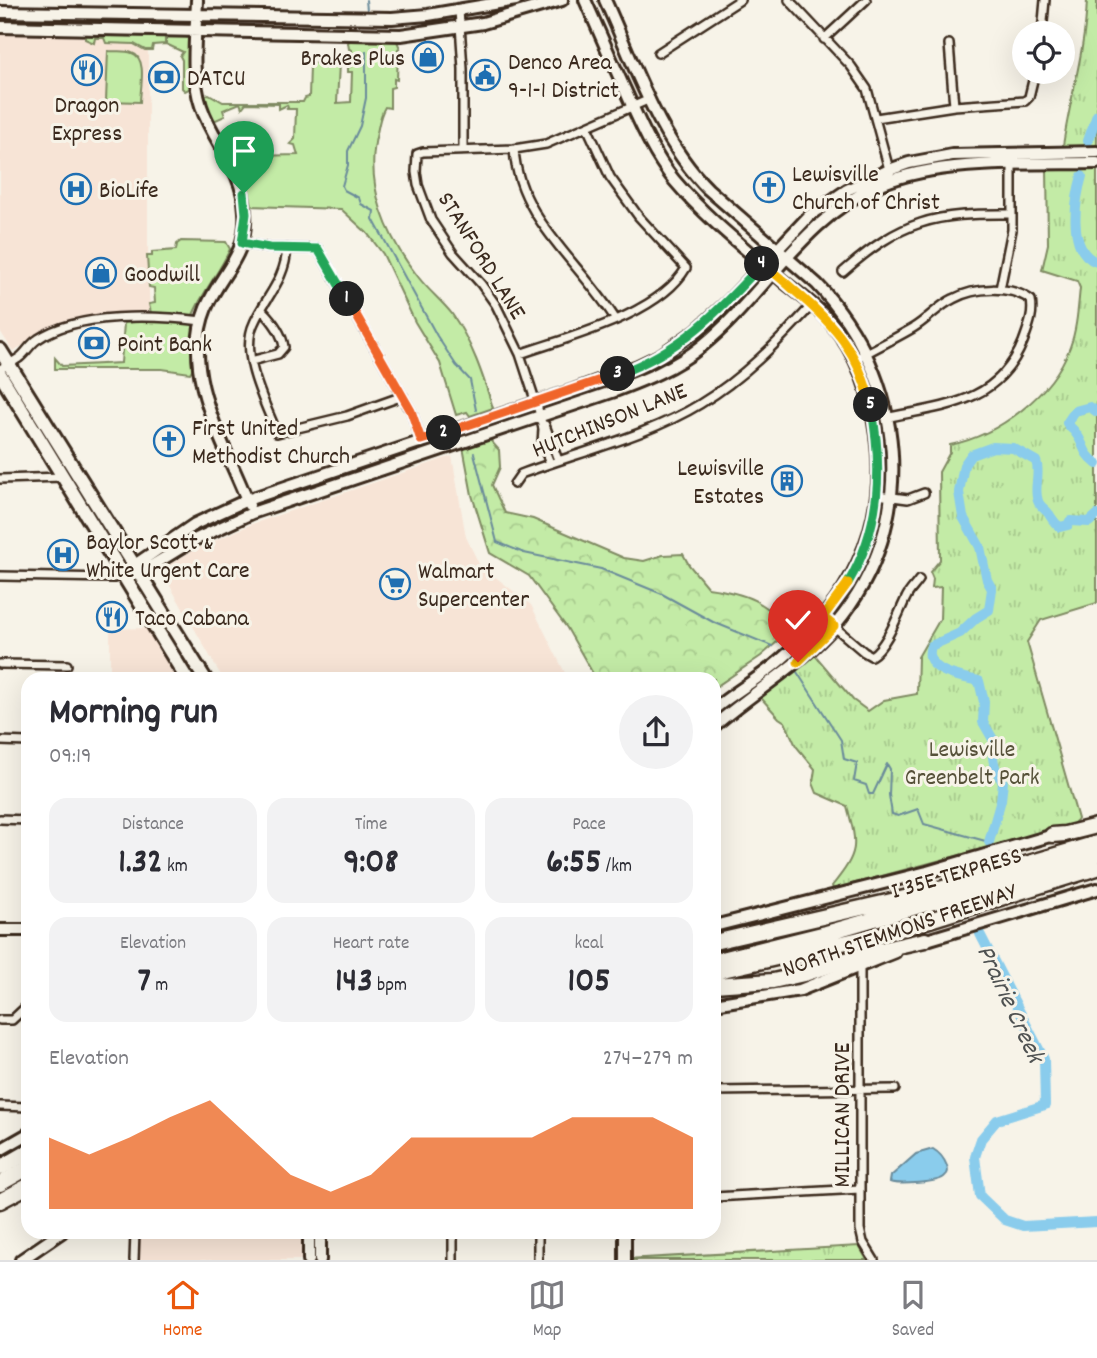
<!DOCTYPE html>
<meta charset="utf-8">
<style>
:root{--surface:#fff;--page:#f2f2f3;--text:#2b2b33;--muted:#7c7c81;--line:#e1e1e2;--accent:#ea580c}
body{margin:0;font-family:Dekko,sans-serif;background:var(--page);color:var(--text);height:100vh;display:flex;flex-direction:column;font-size:26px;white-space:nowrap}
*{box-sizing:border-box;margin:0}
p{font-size:23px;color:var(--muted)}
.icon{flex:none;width:38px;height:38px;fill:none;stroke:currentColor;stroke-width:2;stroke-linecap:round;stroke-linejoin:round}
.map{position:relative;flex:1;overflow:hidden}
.drawer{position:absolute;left:21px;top:672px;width:700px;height:567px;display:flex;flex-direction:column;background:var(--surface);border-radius:21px;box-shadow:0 7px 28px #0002}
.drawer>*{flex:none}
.fabs{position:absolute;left:1012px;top:21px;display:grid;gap:14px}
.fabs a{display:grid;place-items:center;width:63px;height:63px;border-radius:50%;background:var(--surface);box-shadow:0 7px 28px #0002;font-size:35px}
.pin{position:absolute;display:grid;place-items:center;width:60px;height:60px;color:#fff;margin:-72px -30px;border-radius:50% 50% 50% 0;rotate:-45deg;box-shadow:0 0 7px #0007}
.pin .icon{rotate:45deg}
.km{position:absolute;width:35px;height:35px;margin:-18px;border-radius:50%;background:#222;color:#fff;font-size:19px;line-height:35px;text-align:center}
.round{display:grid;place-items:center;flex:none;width:74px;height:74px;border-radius:37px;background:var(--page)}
.overview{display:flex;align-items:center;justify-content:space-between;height:119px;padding:0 28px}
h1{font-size:38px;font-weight:700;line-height:52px}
.figures{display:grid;grid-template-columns:repeat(3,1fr);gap:10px;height:119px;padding:7px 28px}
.figures div{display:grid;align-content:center;border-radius:18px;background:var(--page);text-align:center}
.figures b{font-size:35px;font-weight:700}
.figures small{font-size:19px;font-weight:400}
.figures p{font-size:19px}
.chart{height:196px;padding:14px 28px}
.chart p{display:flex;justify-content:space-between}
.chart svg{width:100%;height:126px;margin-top:7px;fill:var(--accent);opacity:.7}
.menu{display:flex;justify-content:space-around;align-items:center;height:98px;border-top:2px solid var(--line);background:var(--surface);font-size:19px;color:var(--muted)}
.menu a{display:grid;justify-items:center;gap:4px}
.menu .on{color:var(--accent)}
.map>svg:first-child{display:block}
</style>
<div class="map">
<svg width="1097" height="1260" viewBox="0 0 1097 1260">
<defs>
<pattern id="forest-crowns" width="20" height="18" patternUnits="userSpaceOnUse" patternTransform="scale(1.75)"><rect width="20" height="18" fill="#c3eba6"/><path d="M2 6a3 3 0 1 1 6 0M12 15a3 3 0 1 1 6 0" fill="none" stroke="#a8ca8e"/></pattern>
<pattern id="park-tufts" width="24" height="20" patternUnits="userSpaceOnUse" patternTransform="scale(1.75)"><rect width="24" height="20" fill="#c3eba6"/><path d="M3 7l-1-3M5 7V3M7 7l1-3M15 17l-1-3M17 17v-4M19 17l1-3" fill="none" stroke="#a8ca8e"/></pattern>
</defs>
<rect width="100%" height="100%" fill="#f7f3e8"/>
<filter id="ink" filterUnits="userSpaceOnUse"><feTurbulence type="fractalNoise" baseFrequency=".0143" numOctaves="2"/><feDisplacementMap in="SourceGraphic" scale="14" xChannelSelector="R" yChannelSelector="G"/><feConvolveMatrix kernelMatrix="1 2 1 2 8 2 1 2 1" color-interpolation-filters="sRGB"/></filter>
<g filter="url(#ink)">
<!-- built -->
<path fill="#f7e4d6" d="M0 34 148 38V264L150 316H96L64 322 13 351 0 331Z
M452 456 466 537 479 564 531 605 568 679H223L161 570 190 552 252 524Z
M149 628 180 679H110V629Z
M129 1232H301V1260H129Z"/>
<!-- grass -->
<path fill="#c3eba6" stroke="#7f8a62" stroke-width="2" d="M85 35 165 36V44L153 45 152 50H145L134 44 106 43 104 38H95L94 43 85 39Z
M184 36 191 40V88L185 91 182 88V60L180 56 183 52 166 44V37Z
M350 39H396L400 48 398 49 397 80 394 79V87L390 88V108L385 107C380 115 379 124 377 133 364 185 387 238 419 278 429 291 442 301 452 314 472 342 483 376 493 408L470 416 467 412 456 415 440 363 415 322 383 254 367 233 341 209 250 206 247 183 238 159 239 156 251 159 249 151H251L252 156 298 155 295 145 290 144 295 139 296 109H286L288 108 287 105 279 109V104L246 103 242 108 240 103 223 110 225 116 216 120 212 119 204 99 205 95 209 94 223 102H303L305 98 309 97 310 66 307 62 304 64 303 61 310 56 311 63H339L337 103 351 102 352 72H348V67L352 66V50L349 49 348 43Z
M108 51C116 52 125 50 132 53 148 58 140 89 140 102L106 101Z
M181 241 226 242 230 249C220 272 203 291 193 315L151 313 149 304 155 303 154 288 149 287 147 256H152V252L176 250 177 244Z
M157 320 192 323 194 325 193 368 190 373 162 369H55V358L62 366 121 363 124 323Z"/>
<!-- forest -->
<path fill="url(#forest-crowns)" stroke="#7f8a62" stroke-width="2" d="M490 440 499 450 500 467 492 485 505 513 533 519 624 558 644 561 663 555 683 554 689 565 708 588C751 594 760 601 793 628L761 656 714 688V679H596L567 628 529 576 490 553 472 495 463 447Z"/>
<!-- park -->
<path fill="url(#park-tufts)" stroke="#7f8a62" stroke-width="2" d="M1087 0H1097V603L1041 620 1027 642 1078 819 1072 825 833 889 832 886C859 852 858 847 847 806L817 793 813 783 815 769 796 746 785 722 779 718 762 699V695L814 654 853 700 868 711 884 700 917 694 918 657 940 619 941 587 932 588 933 579 930 572 940 560 939 472 950 452V445C999 435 1052 395 1070 347 1077 329 1078 307 1080 288L1077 281 1042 270 1048 244 1047 167H1060C1066 110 1085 57 1087 0Z
M859 1246 867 1260H627V1259Z"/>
<!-- water -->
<path fill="#8accec" stroke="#6a8b9a" stroke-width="2" d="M933 1149C940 1153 944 1158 947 1166 948 1170 949 1173 945 1176 940 1183 898 1185 890 1182L891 1176 916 1154Z"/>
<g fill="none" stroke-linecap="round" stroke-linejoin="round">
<!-- stream -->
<path stroke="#6a8b9a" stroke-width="2" d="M366 0 367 10
M366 51V98L360 126 348 151V165L342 186 344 190 359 198 361 204 374 211 373 219 437 336 456 365 470 380 476 410
M474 453 497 542 524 553 601 569 662 594 713 622 772 646
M797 672 841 740 844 759 857 763 854 781 866 785 869 794H873L887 764 890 769 889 795 892 814 898 816 918 809 924 824 989 842"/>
<!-- river -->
<path stroke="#8accec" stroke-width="10" d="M1088 141 1097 115
M1082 176C1075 200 1067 252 1097 262
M1097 412 1090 407 1075 411 1067 423C1069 427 1073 429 1075 432 1086 445 1080 451 1097 464
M989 842 1001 800 1003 782C993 769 991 756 994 741L983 722 984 702 979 681C962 677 922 672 931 646L960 633 976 618 989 610 992 589 987 580 980 547 963 517 959 492 964 465 971 455 993 447 1013 448 1036 461C1041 474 1033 488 1038 501 1040 507 1046 509 1049 514 1053 520 1054 523 1060 527L1068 525 1070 521 1089 522 1097 515
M980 934 1044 1059 1045 1105 997 1120 981 1139 975 1157 980 1196 1005 1220 1023 1226 1097 1222"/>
<!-- street casing -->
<g stroke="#3b2a1e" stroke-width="12">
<path id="street" d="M789 0 851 66 867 89 890 173
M459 10 463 69V149
M1042 33 1045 0
M824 39 866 0
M949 44 954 106
M658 53 740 0
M876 118 954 106 1025 101 1029 97 1035 72
M514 149C518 219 582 264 616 320
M242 243 269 248 318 249 411 411 421 440
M287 248C285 281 266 296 254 323 239 354 265 403 277 433L347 416 403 396
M843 272C902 220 934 213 1012 214
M1000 289 1012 230V161
M520 354C568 337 659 315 686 268L639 217 610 177 587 127
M855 359C874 349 894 339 913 328 927 320 938 306 953 299 975 287 1010 285 1031 300 1034 315 1028 328 1023 342 998 403 945 406 889 417
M251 361 278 354 284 347C282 333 271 319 262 310
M0 369C6 366 13 362 19 358 26 353 30 344 38 339 78 312 155 315 202 321
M545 425 558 460
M550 463 542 443 543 429 540 415 520 354 496 305 481 284 453 253 431 220 418 185 416 172 417 154 423 152 514 149 546 144 650 99
M0 479 63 477
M514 484 521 474C577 453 650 435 700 404 743 378 778 342 812 305
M877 495 908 499 924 493
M0 576 114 578 124 575
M823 617 864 652 871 656C887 646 898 614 906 598 909 591 915 586 919 580
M0 664 67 665
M0 741 28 742
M0 819 28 820
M860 965V1229L863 1242 874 1260
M0 1020H12L28 1005
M714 1091 895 1089
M0 1106 28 1107
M714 1197 860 1189
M134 1260 135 1232
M453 1260V1232
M538 1260V1232"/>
</g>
<!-- secondary casing -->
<g stroke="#3b2a1e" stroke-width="16">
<path id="secondary" d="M197 0C196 34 190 73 201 106 214 145 243 168 245 212 248 256 222 271 206 308 179 373 226 445 249 505
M585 0C599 31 612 62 626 92 640 123 653 154 674 180 706 218 746 249 783 281 799 294 818 307 831 323 858 355 870 393 876 435 889 529 849 602 778 662 758 679 735 692 714 709
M605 0C634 63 658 139 708 189L817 284C906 377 921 523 836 624 801 665 754 691 714 726
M0 12 392 18 428 15 516 0
M0 27 401 35 483 23 562 0
M129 569 195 524 247 500 574 390 638 366 661 355 697 330 729 301 809 216 847 190 889 170 909 163 952 155 1097 152
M131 574 140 573 192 541 252 513 612 392C644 380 675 368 702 346 765 295 803 217 881 184 941 159 1032 164 1097 163
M714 926 927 872 1057 834
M0 930H28
M920 942 1097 889
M714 1004 800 990 895 952
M0 1150 28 1134
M21 1260 62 1232
M309 1260V1232
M320 1260V1232
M625 1260V1232"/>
</g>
<!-- primary casing -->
<g stroke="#3b2a1e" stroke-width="18">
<path id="primary" d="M0 350 205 679
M0 374 187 679"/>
</g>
<!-- highway casing -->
<g stroke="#3b2a1e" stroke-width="19">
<path id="highway" d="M1052 835 1065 834 1097 826
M714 942 926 893 1097 843
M714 961 826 933 1097 855
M714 972 891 932 1097 868
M714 985 773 981 804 974 871 952 925 940
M0 1168 28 1152
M0 1184 28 1168
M0 1201 28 1186"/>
</g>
<!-- street -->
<use href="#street" stroke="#f7f3e8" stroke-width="7"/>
<!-- secondary -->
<use href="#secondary" stroke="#f7f3e8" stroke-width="10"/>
<!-- primary -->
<use href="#primary" stroke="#f7f3e8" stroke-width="12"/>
<!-- highway -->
<use href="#highway" stroke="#f7f3e8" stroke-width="14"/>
</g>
</g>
<g fill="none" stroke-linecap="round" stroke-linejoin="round" filter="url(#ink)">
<!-- split-1 casing -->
<g stroke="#fff" stroke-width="14">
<path id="split-1" d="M244 193 246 214 242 243 269 248 318 249 347 299"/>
</g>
<!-- split-2 casing -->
<g stroke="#fff" stroke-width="14">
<path id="split-2" d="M347 299 411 411 421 440 444 433"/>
</g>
<!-- split-3 casing -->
<g stroke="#fff" stroke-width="14">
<path id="split-3" d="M444 433 618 374"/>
</g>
<!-- split-4 casing -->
<g stroke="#fff" stroke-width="14">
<path id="split-4" d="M618 374C681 351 718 312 762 264"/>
</g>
<!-- split-5 casing -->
<g stroke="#fff" stroke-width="14">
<path id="split-5" d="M762 264C773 271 785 282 795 291 835 325 859 353 871 405"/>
</g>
<!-- split-6 casing -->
<g stroke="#fff" stroke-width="14">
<path id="split-6" d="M848 583C881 527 883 468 871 405"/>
</g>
<!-- split-7 casing -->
<g stroke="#fff" stroke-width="14">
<path id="split-7" d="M798 662 834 626 823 617 848 583"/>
</g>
<!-- split-1 -->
<use href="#split-1" stroke="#22a559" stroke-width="9"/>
<!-- split-2 -->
<use href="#split-2" stroke="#f0652b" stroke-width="9"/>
<!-- split-3 -->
<use href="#split-3" stroke="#f0652b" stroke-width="9"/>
<!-- split-4 -->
<use href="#split-4" stroke="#22a559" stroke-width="9"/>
<!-- split-5 -->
<use href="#split-5" stroke="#f5b400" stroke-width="9"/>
<!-- split-6 -->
<use href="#split-6" stroke="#22a559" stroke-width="9"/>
<!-- split-7 -->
<use href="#split-7" stroke="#f5b400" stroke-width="9"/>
</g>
<!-- icons -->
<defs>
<g id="shop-ring" transform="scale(1.575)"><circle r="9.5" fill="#f7f3e8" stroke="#1f6fb2" stroke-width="1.5"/><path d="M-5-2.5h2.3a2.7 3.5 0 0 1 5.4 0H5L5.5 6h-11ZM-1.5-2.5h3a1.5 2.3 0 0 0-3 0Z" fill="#1f6fb2"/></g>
<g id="restaurant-ring" transform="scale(1.575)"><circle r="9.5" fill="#f7f3e8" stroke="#1f6fb2" stroke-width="1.5"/><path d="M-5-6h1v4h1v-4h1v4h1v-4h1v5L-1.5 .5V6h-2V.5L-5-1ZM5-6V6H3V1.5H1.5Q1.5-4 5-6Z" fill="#1f6fb2"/></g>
<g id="civic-ring" transform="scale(1.575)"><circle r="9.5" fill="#f7f3e8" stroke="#1f6fb2" stroke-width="1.5"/><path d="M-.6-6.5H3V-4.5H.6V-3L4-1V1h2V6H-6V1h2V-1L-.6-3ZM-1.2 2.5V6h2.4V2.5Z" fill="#1f6fb2"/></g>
<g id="bank-ring" transform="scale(1.575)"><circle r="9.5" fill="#f7f3e8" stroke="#1f6fb2" stroke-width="1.5"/><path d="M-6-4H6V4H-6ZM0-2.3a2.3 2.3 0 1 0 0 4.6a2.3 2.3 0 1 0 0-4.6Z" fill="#1f6fb2"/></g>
<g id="church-ring" transform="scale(1.575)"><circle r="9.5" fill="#f7f3e8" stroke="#1f6fb2" stroke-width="1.5"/><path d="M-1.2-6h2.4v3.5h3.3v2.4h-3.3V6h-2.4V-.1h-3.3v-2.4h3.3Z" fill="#1f6fb2"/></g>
<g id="hospital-ring" transform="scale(1.575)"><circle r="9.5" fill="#f7f3e8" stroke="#1f6fb2" stroke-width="1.5"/><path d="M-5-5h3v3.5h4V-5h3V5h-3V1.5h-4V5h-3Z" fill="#1f6fb2"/></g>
<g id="building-ring" transform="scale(1.575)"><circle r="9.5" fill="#f7f3e8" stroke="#1f6fb2" stroke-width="1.5"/><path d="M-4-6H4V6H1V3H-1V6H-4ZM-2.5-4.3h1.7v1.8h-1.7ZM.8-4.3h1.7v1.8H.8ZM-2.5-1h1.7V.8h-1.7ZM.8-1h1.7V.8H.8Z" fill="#1f6fb2"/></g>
<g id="supermarket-ring" transform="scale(1.575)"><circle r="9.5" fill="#f7f3e8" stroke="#1f6fb2" stroke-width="1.5"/><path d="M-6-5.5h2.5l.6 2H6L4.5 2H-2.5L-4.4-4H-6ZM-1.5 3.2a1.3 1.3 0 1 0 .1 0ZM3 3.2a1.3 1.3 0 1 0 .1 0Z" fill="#1f6fb2"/></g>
</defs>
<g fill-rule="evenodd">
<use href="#shop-ring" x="428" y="57"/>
<use href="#restaurant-ring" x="87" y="70"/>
<use href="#civic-ring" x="485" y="75"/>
<use href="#bank-ring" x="164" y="77"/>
<use href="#church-ring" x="769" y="187"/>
<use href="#hospital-ring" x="76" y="189"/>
<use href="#shop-ring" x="101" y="273"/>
<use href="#bank-ring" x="94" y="343"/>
<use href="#church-ring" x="169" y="441"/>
<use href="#building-ring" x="787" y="481"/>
<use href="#hospital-ring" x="63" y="555"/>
<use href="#supermarket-ring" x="395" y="584"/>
<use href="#restaurant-ring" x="112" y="617"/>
</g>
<g text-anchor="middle" stroke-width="6" stroke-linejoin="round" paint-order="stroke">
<!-- poi labels -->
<g font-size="24" fill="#3b2a1e" stroke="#f7f3e8" text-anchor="start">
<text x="405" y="65" text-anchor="end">Brakes Plus</text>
<text x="508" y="69">Denco Area<tspan x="508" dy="28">9-1-1 District</tspan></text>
<text x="187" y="85">DATCU</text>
<text x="87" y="112" text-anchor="middle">Dragon<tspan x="87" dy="28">Express</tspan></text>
<text x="792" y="181">Lewisville<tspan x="792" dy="28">Church of Christ</tspan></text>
<text x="99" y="197">BioLife</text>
<text x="124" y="281">Goodwill</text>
<text x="117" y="351">Point Bank</text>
<text x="192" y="435">First United<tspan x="192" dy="28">Methodist Church</tspan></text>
<text x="764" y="475" text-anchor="end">Lewisville<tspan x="764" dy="28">Estates</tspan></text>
<text x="86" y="549">Baylor Scott &amp;<tspan x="86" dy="28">White Urgent Care</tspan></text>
<text x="418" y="578">Walmart<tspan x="418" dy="28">Supercenter</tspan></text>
<text x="135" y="625">Taco Cabana</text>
</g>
<!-- street labels -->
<g font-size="24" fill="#3b2a1e" stroke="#f7f3e8">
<text transform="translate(483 255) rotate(58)" y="8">STANFORD LANE</text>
<text transform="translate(609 419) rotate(-22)" y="8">HUTCHINSON LANE</text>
<text transform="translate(956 872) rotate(-16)" y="8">I 35E TEXPRESS</text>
<text transform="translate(899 929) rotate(-19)" y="8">NORTH STEMMONS FREEWAY</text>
<text transform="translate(841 1115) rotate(-90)" y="8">MILLICAN DRIVE</text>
</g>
<!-- park labels -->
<g font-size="24" fill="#565139" stroke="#f7f3e8">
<text x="972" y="756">Lewisville<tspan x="972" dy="28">Greenbelt Park</tspan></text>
</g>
<!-- water labels -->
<g font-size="26" font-style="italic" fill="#4f5252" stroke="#f7f3e8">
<text transform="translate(1012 1003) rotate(65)" y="9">Prairie Creek</text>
</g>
</g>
</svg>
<div class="fabs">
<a><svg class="icon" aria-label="locate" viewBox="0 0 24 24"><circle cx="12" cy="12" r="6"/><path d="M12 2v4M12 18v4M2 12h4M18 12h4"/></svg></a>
</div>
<div class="pin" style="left:244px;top:193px;background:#1e9e55"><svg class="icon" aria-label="arrive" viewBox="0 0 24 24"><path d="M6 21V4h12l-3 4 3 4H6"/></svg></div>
<div class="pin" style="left:798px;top:662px;background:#d93025"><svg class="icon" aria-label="check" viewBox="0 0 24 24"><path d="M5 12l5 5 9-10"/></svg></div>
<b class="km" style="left:347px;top:299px">1</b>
<b class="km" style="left:444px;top:433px">2</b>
<b class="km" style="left:618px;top:374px">3</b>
<b class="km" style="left:762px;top:264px">4</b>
<b class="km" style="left:871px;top:405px">5</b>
<section class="drawer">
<div class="overview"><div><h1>Morning run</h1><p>09:19</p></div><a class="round"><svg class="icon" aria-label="share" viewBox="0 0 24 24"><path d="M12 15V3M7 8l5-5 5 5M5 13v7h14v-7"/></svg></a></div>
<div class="figures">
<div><p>Distance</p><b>1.32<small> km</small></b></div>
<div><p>Time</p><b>9:08</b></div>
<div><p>Pace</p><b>6:55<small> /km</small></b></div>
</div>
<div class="figures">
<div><p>Elevation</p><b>7<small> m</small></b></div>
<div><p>Heart rate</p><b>143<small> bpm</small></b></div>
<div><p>kcal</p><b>105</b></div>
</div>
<div class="chart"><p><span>Elevation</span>274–279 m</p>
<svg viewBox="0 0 160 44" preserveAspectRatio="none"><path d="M0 44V19L10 25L20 19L30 12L40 6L50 19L60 32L70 38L80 32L90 19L100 19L110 19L120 19L130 12L140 12L150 12L160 19V44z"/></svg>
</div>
</section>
</div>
<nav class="menu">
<a class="on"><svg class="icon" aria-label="home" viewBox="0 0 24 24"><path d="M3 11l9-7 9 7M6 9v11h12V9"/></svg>Home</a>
<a><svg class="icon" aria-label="map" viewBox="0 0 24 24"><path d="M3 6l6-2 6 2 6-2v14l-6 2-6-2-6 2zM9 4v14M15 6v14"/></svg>Map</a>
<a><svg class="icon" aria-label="saved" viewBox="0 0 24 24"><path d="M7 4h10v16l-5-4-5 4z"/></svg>Saved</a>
</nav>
